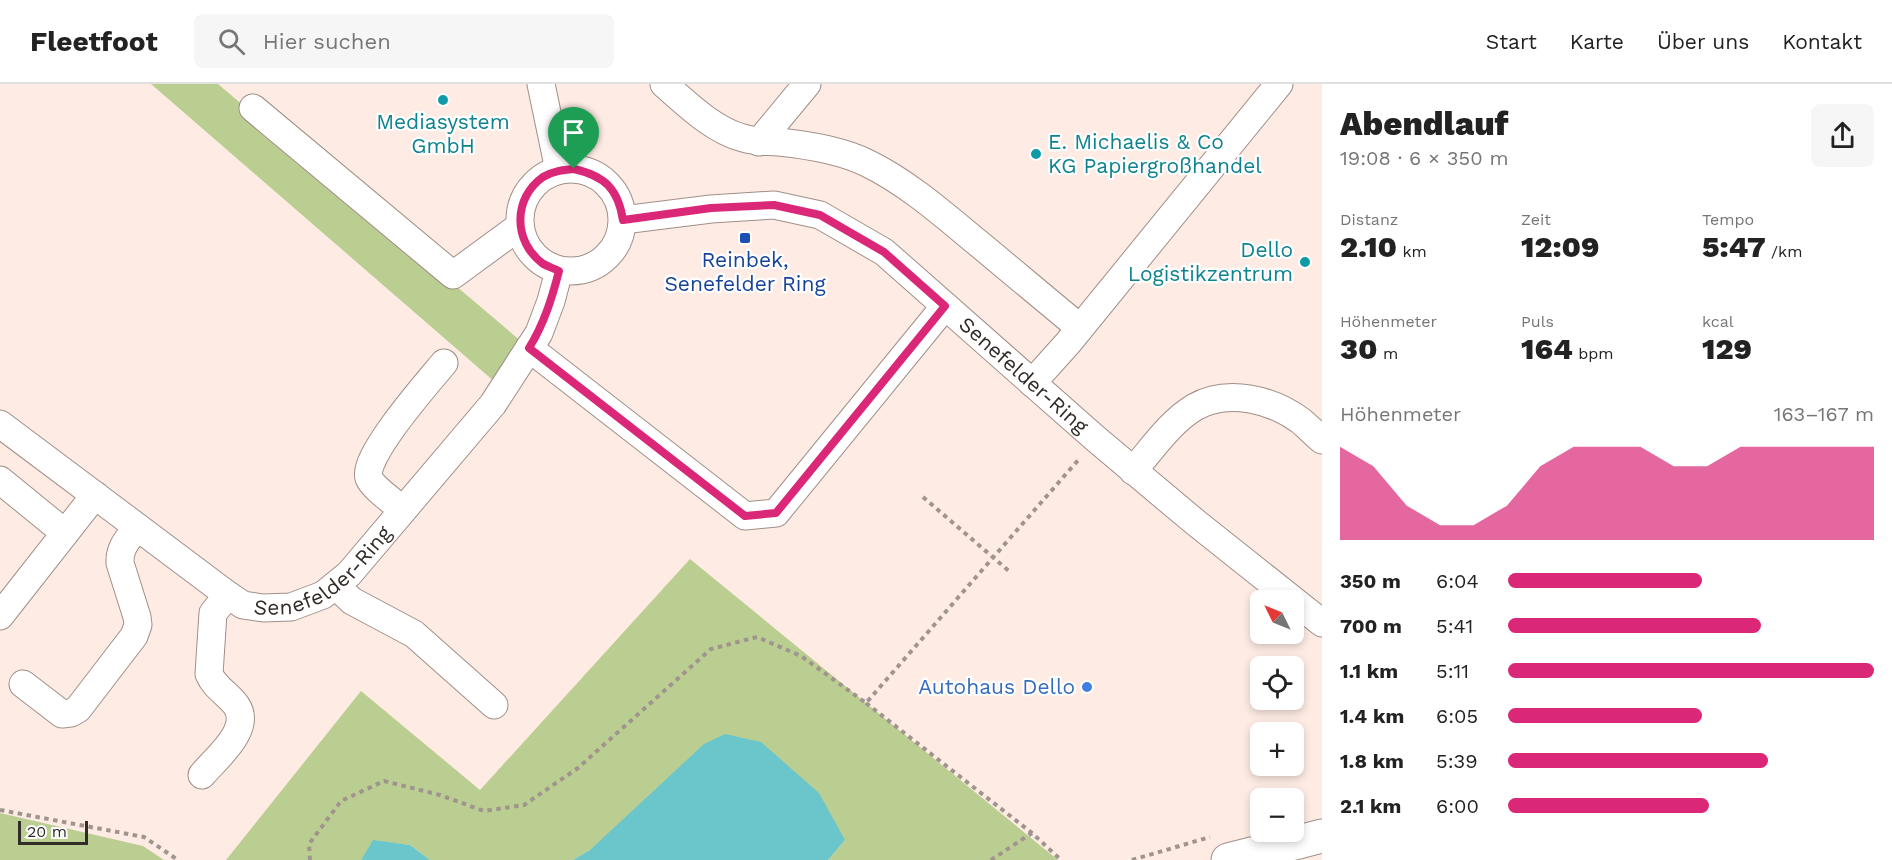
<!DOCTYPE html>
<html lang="de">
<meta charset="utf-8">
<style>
:root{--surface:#fff;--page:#f6f6f6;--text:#222;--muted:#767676;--line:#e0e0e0;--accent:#db2777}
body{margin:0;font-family:"Work Sans",sans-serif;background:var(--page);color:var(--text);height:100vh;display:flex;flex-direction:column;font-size:22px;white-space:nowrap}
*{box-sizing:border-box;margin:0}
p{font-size:20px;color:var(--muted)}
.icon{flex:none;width:33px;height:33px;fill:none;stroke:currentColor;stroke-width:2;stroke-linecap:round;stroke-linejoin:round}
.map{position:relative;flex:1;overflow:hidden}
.details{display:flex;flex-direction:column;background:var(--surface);width:570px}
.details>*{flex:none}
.needle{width:39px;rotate:313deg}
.controls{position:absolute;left:1250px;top:506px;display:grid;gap:12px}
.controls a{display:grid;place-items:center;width:54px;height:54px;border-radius:9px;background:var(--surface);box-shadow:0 3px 9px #0003;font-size:30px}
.scale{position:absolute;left:18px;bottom:15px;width:70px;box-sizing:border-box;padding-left:6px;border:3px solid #322c29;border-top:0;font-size:16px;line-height:21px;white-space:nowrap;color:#322c29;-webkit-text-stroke:4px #fff;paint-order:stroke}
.pin{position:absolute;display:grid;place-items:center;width:51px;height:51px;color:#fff;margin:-62px -26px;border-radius:50% 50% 50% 0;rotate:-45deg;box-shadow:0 0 6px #0007}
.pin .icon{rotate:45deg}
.round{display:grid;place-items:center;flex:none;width:63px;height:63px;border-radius:9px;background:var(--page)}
.headline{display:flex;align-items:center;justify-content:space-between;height:102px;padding:0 18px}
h1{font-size:33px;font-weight:800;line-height:45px}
.metrics{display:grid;grid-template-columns:repeat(3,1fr);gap:9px;height:102px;padding:6px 18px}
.metrics div{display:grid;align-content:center}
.metrics b{font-size:30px;font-weight:800}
.metrics small{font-size:16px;font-weight:400}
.metrics p{font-size:16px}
.chart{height:168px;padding:12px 18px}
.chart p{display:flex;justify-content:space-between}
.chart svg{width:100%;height:108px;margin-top:6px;fill:var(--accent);opacity:.7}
ul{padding:0 18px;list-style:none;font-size:20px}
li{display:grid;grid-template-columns:96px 72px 1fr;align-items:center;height:45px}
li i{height:15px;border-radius:8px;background:var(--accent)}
header{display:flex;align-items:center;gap:36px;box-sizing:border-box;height:84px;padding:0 30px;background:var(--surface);border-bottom:2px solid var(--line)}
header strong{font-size:28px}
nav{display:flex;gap:33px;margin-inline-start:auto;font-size:21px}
.search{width:420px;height:54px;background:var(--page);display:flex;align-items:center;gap:15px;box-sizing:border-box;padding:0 21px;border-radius:9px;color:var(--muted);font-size:22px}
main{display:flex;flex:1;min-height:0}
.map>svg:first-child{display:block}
</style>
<header>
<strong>Fleetfoot</strong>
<div class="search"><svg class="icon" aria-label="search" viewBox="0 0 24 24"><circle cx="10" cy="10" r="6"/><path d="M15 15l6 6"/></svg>Hier suchen</div>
<nav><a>Start</a><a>Karte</a><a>Über uns</a><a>Kontakt</a></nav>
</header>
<main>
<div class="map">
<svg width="1322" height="776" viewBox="0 0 1322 776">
<rect width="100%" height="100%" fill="#feece4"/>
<!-- green -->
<path fill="#bace92" d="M151 0H218L529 264 503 305Z
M690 475 1058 776H828L845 756 590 766 573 776H430L410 761 374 757 361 776H226L361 607 480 706Z
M0 729 143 762 164 776H0Z"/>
<!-- water -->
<path fill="#6bc6cb" d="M725 650 761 658 819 709 845 756 828 776H573L590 766 704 660Z
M373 756 410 761 430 776H361Z"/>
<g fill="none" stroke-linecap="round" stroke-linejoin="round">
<!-- minor casing -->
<g stroke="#a08f88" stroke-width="29">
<g id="minor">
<path d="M541 0 559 86"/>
<path d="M664 0C687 20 713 46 743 54 755 58 766 57 779 58 808 61 841 66 867 79 908 99 943 130 978 159 1012 187 1046 216 1080 244"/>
<path d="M253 24 453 191 520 142"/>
<path d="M759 58 807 0"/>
<circle cx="571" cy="136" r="51"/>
<path id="s1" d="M623 136 711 125 774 121 820 131 884 168 1096 355 1195 438 1322 539"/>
<path d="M529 264 745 432 776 429 945 222"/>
<path d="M1032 299 1068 259 1279 0"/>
<path id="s2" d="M0 340 228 511 243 521 263 524 291 523 323 511 349 490 493 320 539 249 551 217 559 187"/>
<path d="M1133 387C1152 365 1170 338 1195 323 1228 304 1273 316 1301 337 1308 343 1315 350 1322 356"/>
<path d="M0 396 65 449"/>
<path d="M403 426C395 419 373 404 369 394 361 374 429 297 444 279"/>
<path d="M336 502 352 517 414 550 494 621"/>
<path d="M0 532 95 411"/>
<path d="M23 600 62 630 71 629 78 625 134 552 138 541 137 533 120 479C119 464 128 455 137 443"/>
<path d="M202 691C216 674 253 645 236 621 227 609 215 604 209 590L213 529 228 511"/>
</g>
</g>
<!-- major casing -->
<g stroke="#a08f88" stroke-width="35">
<path id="major" d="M1228 776 1322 752"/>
</g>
<!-- path -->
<path stroke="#a1948f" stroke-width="4" stroke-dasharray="4.5 4.5" stroke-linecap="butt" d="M923 413 1010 488
M866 619 1032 749
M0 726 144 753 178 776
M310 776 309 760 341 717 384 697 440 711 484 727 524 721 578 684 711 565 757 553 801 572 866 619 1080 374
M991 776 1032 749 1061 776
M1132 776 1210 753"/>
<!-- minor -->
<use href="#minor" stroke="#fff" stroke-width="27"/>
<!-- major -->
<use href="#major" stroke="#fff" stroke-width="33"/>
</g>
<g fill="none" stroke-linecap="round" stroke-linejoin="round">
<!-- route casing -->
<g stroke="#fff" stroke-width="12">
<path id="route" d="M574 85C605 92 618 105 623 136L711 124 774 121 820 131 884 168 945 222 776 429 745 432 529 264C544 240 552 214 559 187 553 184 546 182 542 179 513 157 513 114 543 93 553 87 563 86 574 85Z"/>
</g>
<!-- route -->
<use href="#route" stroke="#db2777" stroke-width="8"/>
</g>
<!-- markers -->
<g fill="#0f9aa8" stroke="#fff" stroke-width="2">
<circle cx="443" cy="16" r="6"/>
<circle cx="1036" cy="70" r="6"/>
<circle cx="1305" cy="178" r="6"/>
</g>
<rect fill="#1a4fb4" stroke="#fff" stroke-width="2" x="739" y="148" width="12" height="12" rx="3"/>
<circle fill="#3f7fe0" stroke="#fff" stroke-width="2" cx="1087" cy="603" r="6"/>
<g text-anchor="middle" stroke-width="4.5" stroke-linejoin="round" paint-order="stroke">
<!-- culture labels -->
<g font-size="21" fill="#0d838f" stroke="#fff">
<text x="443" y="45">Mediasystem<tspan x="443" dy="24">GmbH</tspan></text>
<text x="1048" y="65" text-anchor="start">E. Michaelis &amp; Co<tspan x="1048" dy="24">KG Papiergroßhandel</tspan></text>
<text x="1293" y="173" text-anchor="end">Dello<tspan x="1293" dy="24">Logistikzentrum</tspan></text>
</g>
<!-- transit labels -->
<g font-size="21" fill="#164399" stroke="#fff">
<text x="745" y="183">Reinbek,<tspan x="745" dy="24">Senefelder Ring</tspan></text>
</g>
<!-- street labels -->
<g font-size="21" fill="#322c29" stroke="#fff">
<text dy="7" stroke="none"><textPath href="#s1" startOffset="459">Senefelder-Ring</textPath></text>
<text dy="7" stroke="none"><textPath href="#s2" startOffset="396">Senefelder-Ring</textPath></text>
</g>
<!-- shop labels -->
<g font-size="21" fill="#366cbe" stroke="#fff" text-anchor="end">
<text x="1075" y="610">Autohaus Dello</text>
</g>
</g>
</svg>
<div class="controls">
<a><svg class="needle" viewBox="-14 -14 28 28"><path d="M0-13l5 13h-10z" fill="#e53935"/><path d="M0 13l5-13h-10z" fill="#767676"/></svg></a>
<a><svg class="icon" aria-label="locate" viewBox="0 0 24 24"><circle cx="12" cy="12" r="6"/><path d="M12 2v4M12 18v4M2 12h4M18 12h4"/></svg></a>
<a>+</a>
<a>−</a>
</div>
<div class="scale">20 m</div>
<div class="pin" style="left:574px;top:85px;background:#1e9e55"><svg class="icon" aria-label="arrive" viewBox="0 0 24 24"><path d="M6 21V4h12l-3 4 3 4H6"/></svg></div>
</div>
<section class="details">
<div class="headline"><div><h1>Abendlauf</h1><p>19:08 · 6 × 350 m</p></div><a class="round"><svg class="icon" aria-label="share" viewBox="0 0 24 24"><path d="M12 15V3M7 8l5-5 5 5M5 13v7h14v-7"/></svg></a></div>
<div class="metrics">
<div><p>Distanz</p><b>2.10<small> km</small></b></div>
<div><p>Zeit</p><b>12:09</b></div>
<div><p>Tempo</p><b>5:47<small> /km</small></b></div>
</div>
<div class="metrics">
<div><p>Höhenmeter</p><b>30<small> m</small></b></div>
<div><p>Puls</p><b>164<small> bpm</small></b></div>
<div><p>kcal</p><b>129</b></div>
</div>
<div class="chart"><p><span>Höhenmeter</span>163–167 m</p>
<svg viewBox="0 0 160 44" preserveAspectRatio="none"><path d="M0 44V6L10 14L20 30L30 38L40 38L50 30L60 14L70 6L80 6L90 6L100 14L110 14L120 6L130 6L140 6L150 6L160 6V44z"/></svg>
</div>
<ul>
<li><b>350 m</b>6:04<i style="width:53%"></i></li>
<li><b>700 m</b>5:41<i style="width:69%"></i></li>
<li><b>1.1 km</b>5:11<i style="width:100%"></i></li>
<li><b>1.4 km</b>6:05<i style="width:53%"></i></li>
<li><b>1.8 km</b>5:39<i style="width:71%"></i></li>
<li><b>2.1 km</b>6:00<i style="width:55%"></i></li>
</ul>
</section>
</main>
